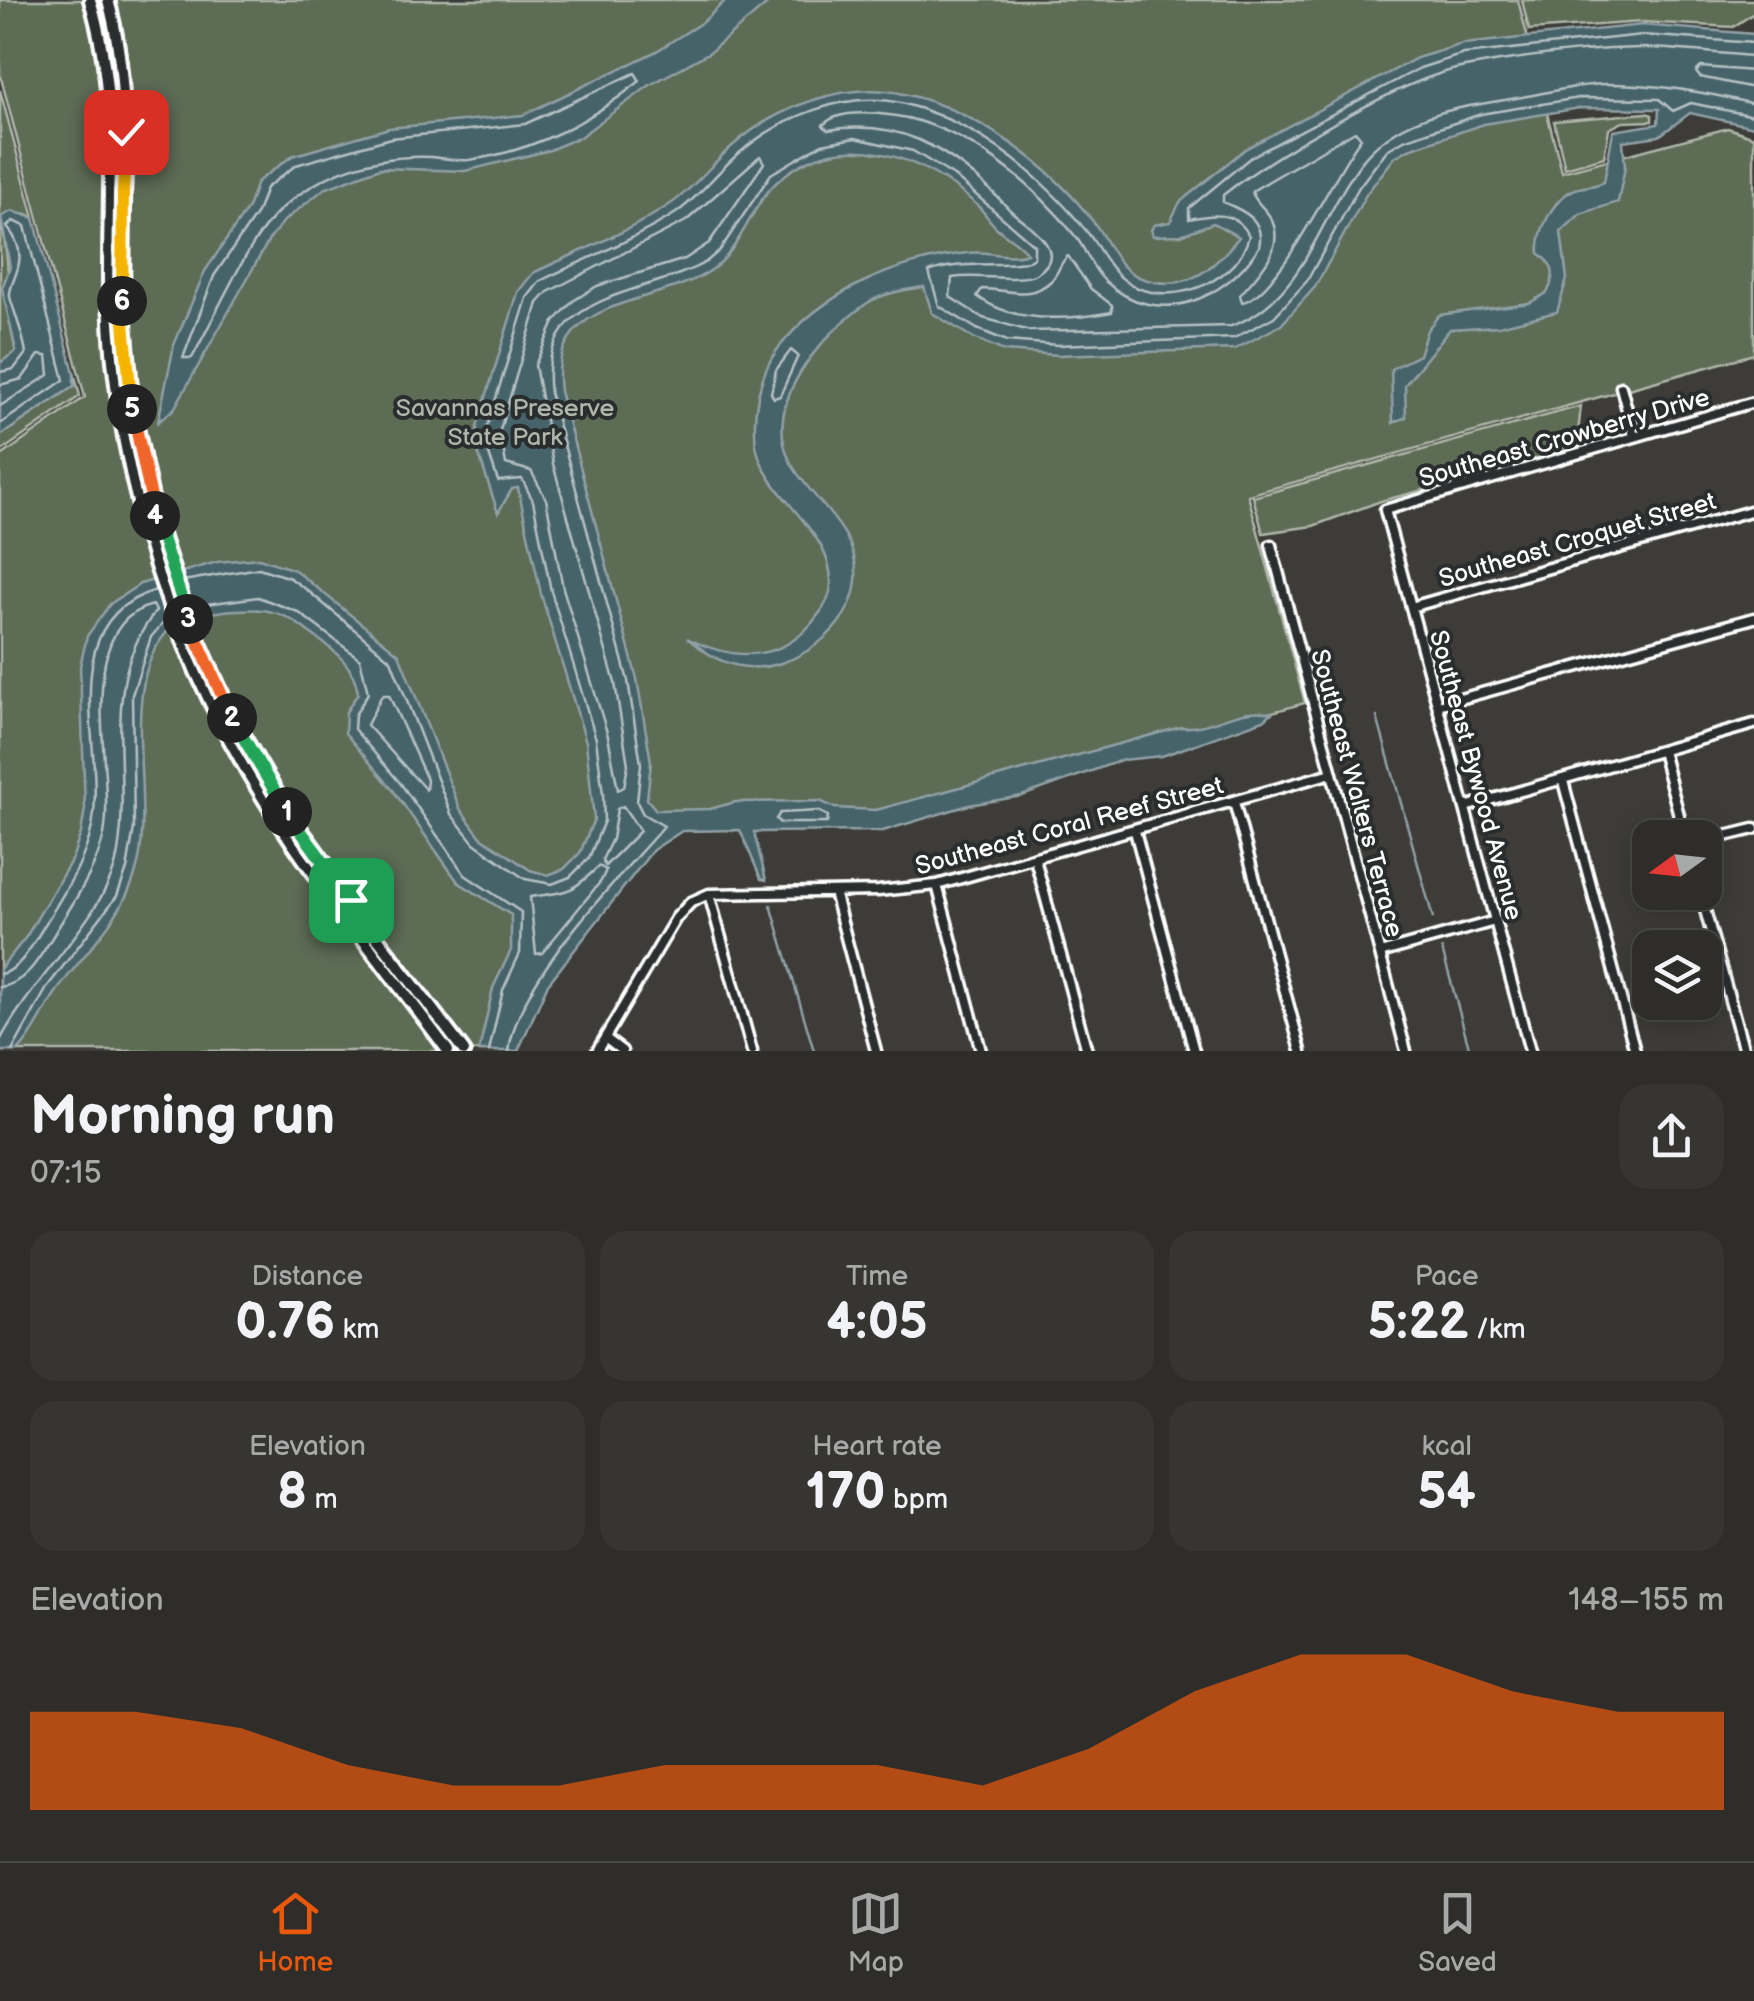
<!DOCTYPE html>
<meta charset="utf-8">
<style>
:root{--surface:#2e2d2a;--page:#363532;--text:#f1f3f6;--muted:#a7a8a8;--line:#494947;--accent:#ea580c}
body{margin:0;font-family:"Balsamiq Sans",sans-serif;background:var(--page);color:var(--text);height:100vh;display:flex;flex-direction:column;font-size:38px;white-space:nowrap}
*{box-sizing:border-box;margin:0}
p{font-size:32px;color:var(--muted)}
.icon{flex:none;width:55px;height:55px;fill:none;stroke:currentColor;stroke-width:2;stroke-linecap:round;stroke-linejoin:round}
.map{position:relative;height:1051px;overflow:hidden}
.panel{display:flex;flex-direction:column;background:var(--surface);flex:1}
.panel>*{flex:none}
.needle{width:65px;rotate:255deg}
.buttons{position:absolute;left:1632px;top:820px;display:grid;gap:20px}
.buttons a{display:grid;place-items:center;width:90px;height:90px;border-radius:20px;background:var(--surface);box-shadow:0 5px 25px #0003,0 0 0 2px var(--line);font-size:50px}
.pin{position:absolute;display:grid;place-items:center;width:85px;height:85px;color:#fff;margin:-42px;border-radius:20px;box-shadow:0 5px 15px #0006}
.km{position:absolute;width:50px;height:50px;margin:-25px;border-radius:50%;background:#222;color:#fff;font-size:28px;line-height:50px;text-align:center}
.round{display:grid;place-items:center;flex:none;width:105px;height:105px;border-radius:30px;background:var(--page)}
.overview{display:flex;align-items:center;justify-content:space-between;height:170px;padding:0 30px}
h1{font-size:55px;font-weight:700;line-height:75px}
.figures{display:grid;grid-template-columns:repeat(3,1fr);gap:15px;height:170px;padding:10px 30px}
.figures div{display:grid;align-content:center;border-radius:25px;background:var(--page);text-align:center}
.figures b{font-size:50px;font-weight:700}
.figures small{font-size:28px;font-weight:400}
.figures p{font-size:28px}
.chart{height:280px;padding:20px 30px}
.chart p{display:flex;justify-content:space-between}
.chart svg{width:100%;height:180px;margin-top:10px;fill:var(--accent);opacity:.7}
.tab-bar{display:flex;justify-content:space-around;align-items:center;height:140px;border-top:2px solid var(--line);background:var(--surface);font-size:28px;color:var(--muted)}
.tab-bar a{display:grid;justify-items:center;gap:5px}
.tab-bar .active{color:var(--accent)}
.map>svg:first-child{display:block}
</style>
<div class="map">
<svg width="1754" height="1051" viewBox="0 0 1754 1051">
<rect width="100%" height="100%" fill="#3d3c38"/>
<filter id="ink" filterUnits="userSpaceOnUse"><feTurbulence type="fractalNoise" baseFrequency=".01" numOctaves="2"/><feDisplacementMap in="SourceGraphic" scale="20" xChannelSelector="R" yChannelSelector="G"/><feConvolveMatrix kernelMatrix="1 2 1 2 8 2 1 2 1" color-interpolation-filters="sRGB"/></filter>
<g filter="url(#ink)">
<!-- green -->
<path fill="#5d6c54" stroke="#aeb6aa" stroke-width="2.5" d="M0 0H1518L1562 172 1728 128 1754 137V354L1248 495 1305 703 917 811 637 821 498 1051H0V457L85 397 0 74Z
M1522 0H1754V13L1733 27 1642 22 1529 30Z
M0 90 34 218 27 214 1 225C13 270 4 304 16 352L0 363Z
M1646 113 1652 115V121L1623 122 1609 129 1604 157 1565 168 1554 121Z
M74 373 80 396 0 452V436L74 386Z
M1581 406 1578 433 1565 447 1525 464 1381 501 1313 526 1263 533 1253 497Z"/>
<!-- water -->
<path fill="#47636b" stroke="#91a1a6" stroke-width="2.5" d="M726 0H772L710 52 650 85 580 137 550 150 465 171 380 168 324 189 284 221 269 240 174 409 158 422 174 345 205 271 248 208 257 182 292 156 389 128 523 115 655 52 704 21Z
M1642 25 1754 34V127L1690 113 1659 136 1623 141 1625 167 1618 202 1580 214 1561 232 1567 279 1557 312 1499 326 1450 329 1405 385 1406 417 1393 423 1391 369 1419 355 1427 330 1439 315 1529 303 1547 293C1556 276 1555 265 1539 253 1537 232 1553 199 1573 190 1583 186 1593 187 1604 182L1613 131 1658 124 1659 109 1580 108 1484 124 1409 149 1395 157 1367 193 1315 287 1281 325 1235 349 1058 355 1004 351 973 338 932 313 924 287C905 290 882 293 866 304 821 336 760 403 791 463 812 502 860 529 856 580 853 628 794 672 747 667 722 665 706 653 687 638 729 659 777 664 811 624 819 614 827 605 830 592 840 533 764 498 756 445 752 416 759 374 777 350 821 292 896 261 967 253 987 250 1010 260 1027 253 1018 242 1008 238 998 229 990 222 985 213 978 206 923 156 842 125 779 180 750 205 742 250 710 271 656 307 547 294 560 391L637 679 651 762 647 799 656 810 710 809 735 802 820 801 835 808 876 810 1181 727C1213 730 1238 705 1272 713L1264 720 1162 756 1122 760 1022 796 969 805 883 831 754 832 766 880 761 879 740 830 682 831 653 850 548 984 518 1051H479L493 988 511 950V915L458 882 393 790 345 733 346 712 358 693C353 659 328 647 302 627 277 607 254 608 224 611 207 614 186 615 173 626 112 680 159 803 135 875 120 922 82 954 55 994 42 1013 34 1035 18 1051H0V969L26 937 72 859 81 833 85 809 80 666 87 636 110 604 140 584 217 562 259 558 295 570 399 654 460 809 481 837 530 870 548 875 564 869 580 853 594 819 586 742 541 594 518 488 512 489 498 513 477 449V427L518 292 533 273C579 251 627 233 669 205 691 191 710 166 730 148 774 108 844 80 904 94 977 110 1051 165 1095 224 1110 245 1118 271 1144 279 1188 293 1214 268 1239 237L1213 223 1181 235 1153 236 1151 230 1154 225 1170 222 1180 202 1245 149 1417 58 1463 44Z
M12 211 34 218 74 373V386L0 436V363L16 351 2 288 10 267 1 217Z"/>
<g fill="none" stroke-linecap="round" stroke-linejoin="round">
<!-- shore -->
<path stroke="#b5c1c4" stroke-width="2.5" d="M1754 56C1716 54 1678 48 1640 48 1585 49 1519 57 1465 67 1403 78 1273 155 1223 195V202C1245 211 1265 220 1259 247 1225 300 1158 330 1105 281 1092 269 1086 250 1076 237 1030 179 956 119 880 114 861 113 837 111 823 125L828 130C859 125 889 127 919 140 955 156 984 182 1010 210 1024 224 1074 251 1036 274 1021 283 976 273 952 278L950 297 983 318 1030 331 1231 326C1302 302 1319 218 1360 164 1403 107 1475 107 1538 94 1561 90 1582 84 1606 84 1655 84 1706 92 1754 104
M1754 71 1701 67 1696 72 1700 77 1754 88
M635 73 640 81C589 122 535 151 469 160 456 161 443 158 431 157 373 155 320 172 277 213 246 244 215 317 192 358H183L214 276 257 213 266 188 296 165 391 138 525 124Z
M1355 131 1361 138C1334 172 1279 296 1242 302L1240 295C1258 274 1288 247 1270 217 1264 206 1254 202 1252 191Z
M760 156 764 163 709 243 685 259 597 286 573 301 554 322 535 365 553 464 615 683 628 765 624 787 618 790 608 736 563 588 546 499 531 471 506 464 500 430 538 303 548 292 686 221Z
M1068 256 1091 289 1112 305V312C1069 320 1013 324 977 296L982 289C1006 289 1030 301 1051 281 1059 273 1060 262 1068 256Z
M791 350 798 356 780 396 774 398 771 393 776 370Z
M0 372 14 369 26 353C23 333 15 315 10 297 7 281 35 260 7 227L13 221 25 226 64 380 0 424
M0 385 22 379 39 355 47 356 49 375 0 406
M183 581 259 568 290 578 307 590 391 660 451 814 474 843 525 879 552 884 570 877 589 858 604 821 603 794 596 739 551 591 533 501 522 479 498 481 487 448V427L527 298 540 281C585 259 634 240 676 213 698 198 716 173 737 155 780 117 847 89 905 104 976 123 1036 171 1083 227 1102 248 1109 276 1138 288 1178 305 1238 280 1249 236 1237 210 1212 214 1189 219V208L1251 157 1420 68 1464 54 1642 35 1754 43
M192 606 258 597 298 612 360 659 368 693 355 715 354 729 401 784 465 875 521 912 520 953 503 990 489 1051
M382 695H389L427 780 426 790 367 725Z
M623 806 640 831 605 866 602 860 612 839 617 809Z
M818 811 828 816 827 823H780L776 819 780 813Z
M599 866 606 870 601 881 542 953 536 954 530 897C568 891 568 896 599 866Z
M0 974C18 972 32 946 41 931 63 894 90 857 94 813 102 738 55 620 156 590
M0 987C25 985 41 956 53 936 72 904 96 871 104 834 116 773 69 625 153 605L156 611C95 687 135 775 116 862 103 916 28 985 0 1041
M12 1051 48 986 117 896 127 869 134 828 132 695 151 637 167 619
M509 1051C517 979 618 879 664 826L643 814 637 802 641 764 628 681 550 393C536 290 644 297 706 262L720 250 771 174 822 144 855 138 913 151 954 176 1034 245V258C1022 269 959 259 929 272L939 306 977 329 1007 341 1058 345 1234 338 1274 317 1307 281 1359 187 1387 150 1404 140 1481 114 1579 98 1659 99 1673 111 1691 103 1754 116"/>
<!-- stream -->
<path stroke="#91a1a6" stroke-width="2.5" d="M1377 717 1433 918
M771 905 814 1051
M1442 949 1470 1051"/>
<!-- minor casing -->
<g stroke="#fff" stroke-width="15">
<path id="minor" d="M1621 387 1634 436
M1271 545 1406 1051
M1411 607 1754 510
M1438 705 1754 618
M1662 751 1685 838
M1563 781 1635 1051
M1234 802 1301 1051
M1465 807 1754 724
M1135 831 1194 1051
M1705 841 1754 829
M1035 859 1087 1051
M937 885 981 1051
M834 892 876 1051
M1700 892 1744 1051
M709 894 752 1051
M1380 953 1495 921
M605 1038 622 1051
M597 1051 676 918 691 902 709 894 878 891 937 885 1332 773
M1530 1051 1385 510 1754 402"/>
</g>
<!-- major casing -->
<g stroke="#fff" stroke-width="18">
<path id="major" d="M90 0C126 118 100 240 113 361 130 518 181 667 265 801 319 888 387 968 448 1051
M108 0C140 116 113 236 126 354 142 511 192 661 276 795 332 884 401 967 464 1051"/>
</g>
<!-- minor -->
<use href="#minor" stroke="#2a2d2e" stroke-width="8"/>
<!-- major -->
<use href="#major" stroke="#2a2d2e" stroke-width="10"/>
</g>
</g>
<g fill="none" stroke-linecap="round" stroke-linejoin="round" filter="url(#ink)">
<!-- split-1 casing -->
<g stroke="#fff" stroke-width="20">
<path id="split-1" d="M287 812 351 900"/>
</g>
<!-- split-2 casing -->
<g stroke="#fff" stroke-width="20">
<path id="split-2" d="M232 718 287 812"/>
</g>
<!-- split-3 casing -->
<g stroke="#fff" stroke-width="20">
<path id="split-3" d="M188 619 232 718"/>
</g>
<!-- split-4 casing -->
<g stroke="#fff" stroke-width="20">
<path id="split-4" d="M155 516 188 619"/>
</g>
<!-- split-5 casing -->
<g stroke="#fff" stroke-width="20">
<path id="split-5" d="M132 409 155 516"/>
</g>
<!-- split-6 casing -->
<g stroke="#fff" stroke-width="20">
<path id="split-6" d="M122 301 132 409"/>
</g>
<!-- split-7 casing -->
<g stroke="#fff" stroke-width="20">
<path id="split-7" d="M122 301 123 193"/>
</g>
<!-- split-8 casing -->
<g stroke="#fff" stroke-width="20">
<path id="split-8" d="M123 193 126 132"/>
</g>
<!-- split-1 -->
<use href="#split-1" stroke="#22a559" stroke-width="12"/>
<!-- split-2 -->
<use href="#split-2" stroke="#22a559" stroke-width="12"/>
<!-- split-3 -->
<use href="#split-3" stroke="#f0652b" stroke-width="12"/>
<!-- split-4 -->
<use href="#split-4" stroke="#22a559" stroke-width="12"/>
<!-- split-5 -->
<use href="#split-5" stroke="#f0652b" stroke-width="12"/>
<!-- split-6 -->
<use href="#split-6" stroke="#f5b400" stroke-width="12"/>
<!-- split-7 -->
<use href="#split-7" stroke="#f5b400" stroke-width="12"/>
<!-- split-8 -->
<use href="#split-8" stroke="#f5b400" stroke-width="12"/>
</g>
<g text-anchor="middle" stroke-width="8" stroke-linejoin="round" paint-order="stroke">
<!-- park labels -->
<g font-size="25" fill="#aeb6aa" stroke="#2a2d2e">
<text x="505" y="416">Savannas Preserve<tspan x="505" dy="29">State Park</tspan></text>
</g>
<!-- street labels -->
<g font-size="25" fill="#fff" stroke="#2a2d2e">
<text transform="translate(1564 437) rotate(-16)" y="9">Southeast Crowberry Drive</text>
<text transform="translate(1577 539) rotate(-16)" y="9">Southeast Croquet Street</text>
<text transform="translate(1477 775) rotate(75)" y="9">Southeast Bywood Avenue</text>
<text transform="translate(1358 793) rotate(75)" y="9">Southeast Walters Terrace</text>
<text transform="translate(1069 825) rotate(-15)" y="9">Southeast Coral Reef Street</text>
</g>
</g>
</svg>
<div class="buttons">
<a><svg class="needle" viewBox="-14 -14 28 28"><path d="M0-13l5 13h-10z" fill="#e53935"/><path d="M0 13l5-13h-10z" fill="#a7a8a8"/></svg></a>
<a><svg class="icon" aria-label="layers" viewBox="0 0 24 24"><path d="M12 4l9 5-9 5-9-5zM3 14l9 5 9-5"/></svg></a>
</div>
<div class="pin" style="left:351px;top:900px;background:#1e9e55"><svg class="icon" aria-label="arrive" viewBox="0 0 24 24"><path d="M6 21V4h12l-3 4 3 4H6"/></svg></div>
<div class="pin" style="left:126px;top:132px;background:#d93025"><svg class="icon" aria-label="check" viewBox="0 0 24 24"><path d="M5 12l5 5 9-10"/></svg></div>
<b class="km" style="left:287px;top:812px">1</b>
<b class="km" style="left:232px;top:718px">2</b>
<b class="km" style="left:188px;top:619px">3</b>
<b class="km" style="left:155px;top:516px">4</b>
<b class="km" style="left:132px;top:409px">5</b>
<b class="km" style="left:122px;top:301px">6</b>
</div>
<section class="panel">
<div class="overview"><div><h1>Morning run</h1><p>07:15</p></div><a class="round"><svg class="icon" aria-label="share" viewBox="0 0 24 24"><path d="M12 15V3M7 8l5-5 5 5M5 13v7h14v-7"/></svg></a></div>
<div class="figures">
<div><p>Distance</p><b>0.76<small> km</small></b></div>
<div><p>Time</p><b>4:05</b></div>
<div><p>Pace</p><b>5:22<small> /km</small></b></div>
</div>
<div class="figures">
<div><p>Elevation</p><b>8<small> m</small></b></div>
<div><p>Heart rate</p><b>170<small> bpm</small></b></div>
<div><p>kcal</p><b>54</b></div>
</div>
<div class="chart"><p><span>Elevation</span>148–155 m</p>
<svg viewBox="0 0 160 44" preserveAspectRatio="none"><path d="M0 44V20L10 20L20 24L30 33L40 38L50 38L60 33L70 33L80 33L90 38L100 29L110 15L120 6L130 6L140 15L150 20L160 20V44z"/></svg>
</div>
</section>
<nav class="tab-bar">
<a class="active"><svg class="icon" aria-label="home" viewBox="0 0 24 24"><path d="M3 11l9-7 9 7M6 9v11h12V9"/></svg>Home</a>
<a><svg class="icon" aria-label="map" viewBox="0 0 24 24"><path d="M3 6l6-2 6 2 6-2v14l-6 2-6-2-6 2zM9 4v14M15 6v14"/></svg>Map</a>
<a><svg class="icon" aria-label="saved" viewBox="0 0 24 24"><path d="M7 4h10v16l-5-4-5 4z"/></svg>Saved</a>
</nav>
